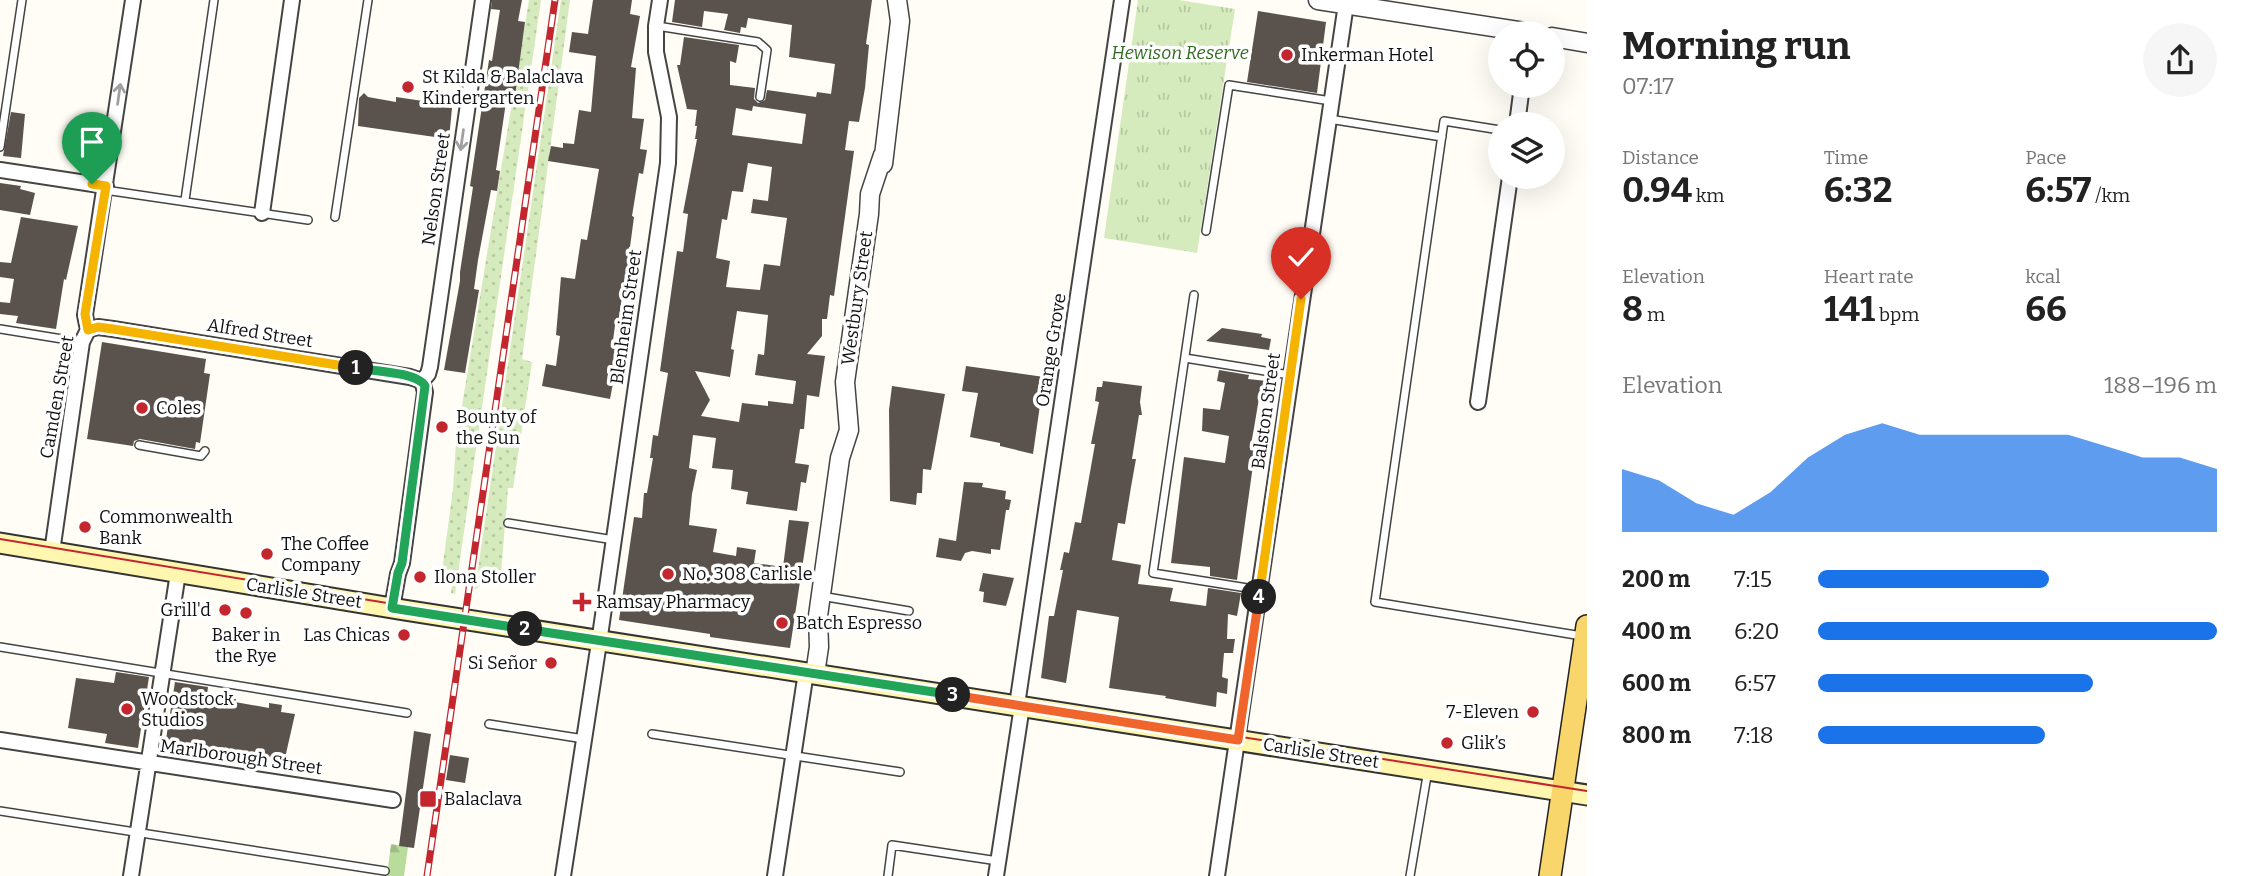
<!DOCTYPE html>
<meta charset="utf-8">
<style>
:root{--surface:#fff;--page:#f6f6f6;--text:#222;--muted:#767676;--accent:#1a73e8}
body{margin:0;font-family:Bitter,serif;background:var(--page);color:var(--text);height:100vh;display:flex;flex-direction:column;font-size:26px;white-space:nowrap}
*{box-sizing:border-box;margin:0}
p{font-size:23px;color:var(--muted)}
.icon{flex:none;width:38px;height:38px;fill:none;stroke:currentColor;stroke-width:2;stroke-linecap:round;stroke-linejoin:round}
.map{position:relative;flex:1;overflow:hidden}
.drawer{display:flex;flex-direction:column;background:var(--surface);width:665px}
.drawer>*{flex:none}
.tools{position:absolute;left:1488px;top:21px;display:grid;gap:14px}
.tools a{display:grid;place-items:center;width:77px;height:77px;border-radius:50%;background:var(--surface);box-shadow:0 7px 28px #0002;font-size:35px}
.pin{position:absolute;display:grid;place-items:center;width:60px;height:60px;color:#fff;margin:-72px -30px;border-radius:50% 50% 50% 0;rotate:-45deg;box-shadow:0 0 7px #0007}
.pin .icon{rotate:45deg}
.km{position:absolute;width:35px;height:35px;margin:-18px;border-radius:50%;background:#222;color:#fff;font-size:19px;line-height:35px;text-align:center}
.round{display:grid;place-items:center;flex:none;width:74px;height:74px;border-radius:37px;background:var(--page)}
.overview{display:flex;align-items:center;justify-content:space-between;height:119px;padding:0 35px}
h1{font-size:38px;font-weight:700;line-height:52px}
.figures{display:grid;grid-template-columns:repeat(3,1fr);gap:10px;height:119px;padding:7px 35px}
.figures div{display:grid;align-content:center}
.figures b{font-size:35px;font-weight:700}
.figures small{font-size:19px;font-weight:400}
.figures p{font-size:19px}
.chart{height:196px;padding:14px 35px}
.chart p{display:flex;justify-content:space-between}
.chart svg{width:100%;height:126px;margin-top:7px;fill:var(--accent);opacity:.7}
ul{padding:0 35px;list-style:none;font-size:23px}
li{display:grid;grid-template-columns:112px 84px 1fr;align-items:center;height:52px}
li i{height:18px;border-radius:9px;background:var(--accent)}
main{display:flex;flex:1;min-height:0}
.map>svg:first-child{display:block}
</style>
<main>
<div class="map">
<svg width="1587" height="876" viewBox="0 0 1587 876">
<defs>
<pattern id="grass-dots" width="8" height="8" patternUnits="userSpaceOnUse" patternTransform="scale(1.75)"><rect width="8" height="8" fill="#d5ebbd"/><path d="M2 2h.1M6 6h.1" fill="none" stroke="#b6c8a1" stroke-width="1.8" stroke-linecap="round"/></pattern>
<pattern id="forest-firs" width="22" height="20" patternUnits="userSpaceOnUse" patternTransform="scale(1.75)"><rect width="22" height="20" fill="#b9dc9c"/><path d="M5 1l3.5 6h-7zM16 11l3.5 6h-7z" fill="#9ebc85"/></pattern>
<pattern id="park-tufts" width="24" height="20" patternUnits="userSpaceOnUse" patternTransform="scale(1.75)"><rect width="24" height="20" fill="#d5ebbd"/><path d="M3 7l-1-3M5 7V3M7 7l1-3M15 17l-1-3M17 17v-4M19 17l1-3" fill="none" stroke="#b6c8a1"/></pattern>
</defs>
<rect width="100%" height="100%" fill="#fffdf5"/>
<!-- grass -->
<path fill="url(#grass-dots)" d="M529 0H541L455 594 451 593 453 578 442 571 453 489 456 442Z
M561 0H570L522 359 532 362 513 488H508L500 586 482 584 475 590Z"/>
<!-- forest -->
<path fill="url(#forest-firs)" d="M391 844 408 847 404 876H387Z"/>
<!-- park -->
<path fill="url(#park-tufts)" d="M1138 0H1179L1235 9 1197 253 1104 238Z"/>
<!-- building -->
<path fill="#5a524d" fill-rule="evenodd" d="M492 0H522L518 21 525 22 514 103 506 102 496 170 500 171 497 191 491 190 478 260 474 289 479 290 465 373 444 370 460 281V272L473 187 470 186 489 60 492 61 500 10 491 9Z
M593 0H632L630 14 640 16 631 67 636 68 632 118 644 119 640 149 647 150 643 174 639 173 632 216 634 217 630 247 635 248 632 266 627 290 623 289 619 318H616L612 348 621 349 619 367H616L610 399 542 386 546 364 556 366 560 336 556 335 561 277 575 279 581 239 587 240 599 169 548 161 551 146 563 148V143L574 144 579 110 591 112 596 56 569 52 572 32 588 34Z
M675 0H872L866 44 869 45 865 88 859 122 849 121 845 150 854 151 834 296 830 295 827 319H822V336L807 354 825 356 819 397 807 395 804 429H800L795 463 809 465 806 483 801 482 797 511 746 504 748 492 731 489 733 470 712 468 716 438 693 435 689 468 697 470 692 494 689 525 717 529 713 552 736 556 737 547 756 550 754 563 783 567 789 520 809 522 790 648 710 637V634L619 620 634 517 642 518 644 493H647L653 458H650L653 435 658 436 662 410 668 373 660 371 677 251 683 252 688 214 683 213 697 139H695L697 126H695L697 110 687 109 677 65H680L684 37 739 45 736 63 730 61V85L755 88 754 99 758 103 765 100 767 90 816 97 817 92 831 94 835 64 789 57 792 25 748 18 746 28 741 27 740 33 724 30 728 14 704 11 702 27 672 22ZM753 106 806 114 802 144 732 135 736 108 752 111ZM748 163 772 167 768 201 753 199 751 213 787 218 780 266 764 264 760 290 726 287 730 261 716 258 722 219 727 220 732 191 743 192ZM737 311 768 315 764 355 758 354 755 375 796 381 793 404 768 401V406L742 403 739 422 701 416 710 400 695 371 730 377 734 350 731 349Z
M1258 11 1326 22 1317 93 1247 82Z
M364 93 368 97 396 102V97L443 104V107L452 108 449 139 358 126 359 98Z
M11 112 25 114 21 158 3 156Z
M0 183 21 186 20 189 35 193 30 215 0 210Z
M21 217 78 226 66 280 64 279 56 329 16 323 18 316 0 314V302L10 303 14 279 0 277V262L11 263Z
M1222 328 1262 334 1261 337 1271 339 1269 350 1206 341Z
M102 342 206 359 204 373 210 374 200 443 196 442 195 449 140 439 134 441 133 446 87 439Z
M966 366 1044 377 1033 454 1000 446V443L970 437 978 393 962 391Z
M1219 370 1249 375 1248 379 1267 381 1265 393 1260 392 1254 428 1250 450 1255 451 1237 580 1210 576V567L1171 563 1184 457 1225 463 1229 436 1202 431 1203 408 1220 410 1225 383 1217 381Z
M1103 381 1142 386 1140 402 1142 415H1139L1132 459H1136L1131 487 1125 524 1118 523 1112 560 1141 565 1138 584 1173 588 1170 601 1206 606 1208 588 1241 593 1237 616 1228 614 1227 639H1235L1233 653H1224L1222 677 1228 679 1227 694 1217 692 1216 707 1165 698 1166 696 1109 688 1119 617 1077 610 1066 683 1041 678 1049 616H1054L1063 570H1060L1064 552 1069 553 1075 522 1081 523 1095 444H1091L1099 402 1095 401 1097 387H1102Z
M892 386 945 394 931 470 923 469 922 493H917L916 505 890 501 889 410Z
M964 482 983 483 982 487 1006 491 1005 499 1011 500 1009 510H1006L1000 550 991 549V554L972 551 965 553 961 561 936 557 939 538 956 541Z
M983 573 1014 578 1006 606 983 602 984 592 979 591Z
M116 672 149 677 138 748 105 743 107 734 68 728 76 678 114 683Z
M175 682 208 687 207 695 236 699 235 702 269 708V703L282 705 281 712 295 714 285 758 261 757 260 760 191 749 183 750 182 755 164 752Z
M414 731 431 734 414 848 399 846Z
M450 755 469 758 465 783 446 780Z"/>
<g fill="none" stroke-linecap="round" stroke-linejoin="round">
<!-- service casing -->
<g stroke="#444" stroke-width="10">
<path id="service" d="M657 26 758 42 767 50 760 97
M1329 119 1442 137
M1500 130 1444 121 1375 602 1582 636
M0 147 22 0
M105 190 308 220
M185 200 214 0
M335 217 368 0
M1206 231 1229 85 1331 101
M1194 295 1153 573 1260 590
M0 329 81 342
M1185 358 1290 375
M139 445 201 456 205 451
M508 523 614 540
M821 596 909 611
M0 647 407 713
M489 724 584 739
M652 734 900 772
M0 811 385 871
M888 876 892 845 998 861
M1410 876 1428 770"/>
</g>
<!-- minor casing -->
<g stroke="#444" stroke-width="18">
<path id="minor" d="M1517 124 1522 86
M0 170 106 186
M262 213 292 0
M88 330 98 327 113 329 410 377 422 381 425 392 402 563 398 574 392 608
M422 381 428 374 430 367 483 0
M1478 402 1510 177
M52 552 82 342 88 330 85 315 133 0
M1017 705 1122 0
M0 740 393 800
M131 876 178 573
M563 876 600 636 668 163 669 117 656 52V26L660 0
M775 876 806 672
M996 876 1022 706
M1217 876 1346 4"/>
</g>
<!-- tertiary casing -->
<g stroke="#444" stroke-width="21">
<path id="tertiary" d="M1318 0 1532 33
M1552 37 1587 43
M883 164 900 21 897 0
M815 674 819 647 818 616 840 458 849 430 845 382 869 214 870 194 883 155"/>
</g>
<!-- secondary casing -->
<g stroke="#333" stroke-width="23">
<path id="secondary" d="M0 543 404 610 1587 795"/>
</g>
<!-- primary casing -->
<g stroke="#222" stroke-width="24">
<path id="primary" d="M1550 876 1587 626"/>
</g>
<!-- service -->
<use href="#service" stroke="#fff" stroke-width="7"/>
<!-- minor -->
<use href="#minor" stroke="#fff" stroke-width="14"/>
<!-- tertiary -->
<use href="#tertiary" stroke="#fff" stroke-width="18"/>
<!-- secondary -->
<use href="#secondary" stroke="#fff6b0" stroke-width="19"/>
<!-- primary -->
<use href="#primary" stroke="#f9d66b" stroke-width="21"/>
<!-- tram -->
<path stroke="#c4262e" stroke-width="2" d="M0 539 393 604 1587 791"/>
<!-- rail casing -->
<g stroke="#c4262e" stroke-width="7">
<path id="rail" d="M427 876 555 0"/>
</g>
<!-- rail -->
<use href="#rail" stroke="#fff" stroke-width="4.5" stroke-dasharray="13" stroke-linecap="butt"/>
</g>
<!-- one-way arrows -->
<defs><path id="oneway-shaft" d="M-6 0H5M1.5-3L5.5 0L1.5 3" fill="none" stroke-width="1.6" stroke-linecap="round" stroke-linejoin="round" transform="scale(1.75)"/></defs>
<g stroke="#a0a0a0">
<use href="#oneway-shaft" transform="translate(119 94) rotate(-82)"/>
<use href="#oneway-shaft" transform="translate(462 140) rotate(98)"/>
</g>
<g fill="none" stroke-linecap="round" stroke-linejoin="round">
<!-- split-1 casing -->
<g stroke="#fff" stroke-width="14">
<path id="split-1" d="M92 184 106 186 85 314 88 330 98 327 113 329 356 368"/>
</g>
<!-- split-2 casing -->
<g stroke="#fff" stroke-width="14">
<path id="split-2" d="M356 368C373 371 417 372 425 386L402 563 398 573 392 608 525 629"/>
</g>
<!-- split-3 casing -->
<g stroke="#fff" stroke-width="14">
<path id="split-3" d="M525 629 953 695"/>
</g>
<!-- split-4 casing -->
<g stroke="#fff" stroke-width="14">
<path id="split-4" d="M953 695 1238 740 1259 597"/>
</g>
<!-- split-5 casing -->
<g stroke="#fff" stroke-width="14">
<path id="split-5" d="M1259 597 1301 299"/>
</g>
<!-- split-1 -->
<use href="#split-1" stroke="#f5b400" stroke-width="9"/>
<!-- split-2 -->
<use href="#split-2" stroke="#22a559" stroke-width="9"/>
<!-- split-3 -->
<use href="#split-3" stroke="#22a559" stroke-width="9"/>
<!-- split-4 -->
<use href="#split-4" stroke="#f0652b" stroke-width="9"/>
<!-- split-5 -->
<use href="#split-5" stroke="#f5b400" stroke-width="9"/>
</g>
<!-- markers -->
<g fill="#c4262e" stroke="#fff" stroke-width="2.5">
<circle cx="1287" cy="55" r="7"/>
<circle cx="408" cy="87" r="7"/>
<circle cx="142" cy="408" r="7"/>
<circle cx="442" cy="427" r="7"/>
<circle cx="85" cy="527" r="7"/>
<circle cx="267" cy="554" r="7"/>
<circle cx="668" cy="574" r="7"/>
<circle cx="420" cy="577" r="7"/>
<path d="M578.5 591.5h7v7h7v7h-7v7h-7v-7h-7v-7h7z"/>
<circle cx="225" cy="610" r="7"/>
<circle cx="246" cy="613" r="7"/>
<circle cx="782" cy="623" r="7"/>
<circle cx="404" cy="635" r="7"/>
<circle cx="551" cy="663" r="7"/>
<circle cx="127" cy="709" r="7"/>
<circle cx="1533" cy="712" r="7"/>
<circle cx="1447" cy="743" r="7"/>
<rect x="419" y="790" width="18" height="18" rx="3.5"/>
</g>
<g text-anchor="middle" stroke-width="7" stroke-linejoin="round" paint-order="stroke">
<!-- park labels -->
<g font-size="18" font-style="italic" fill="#2f6b1f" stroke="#fff">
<text x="1180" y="59">Hewison Reserve</text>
</g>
<!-- poi labels -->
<g font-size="18" fill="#111" stroke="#fff" text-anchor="start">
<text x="1301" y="61">Inkerman Hotel</text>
<text x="422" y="83">St Kilda &amp; Balaclava<tspan x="422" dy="21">Kindergarten</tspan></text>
<text x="156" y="414">Coles</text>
<text x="456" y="423">Bounty of<tspan x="456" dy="21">the Sun</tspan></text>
<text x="99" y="523">Commonwealth<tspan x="99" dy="21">Bank</tspan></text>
<text x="281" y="550">The Coffee<tspan x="281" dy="21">Company</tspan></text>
<text x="682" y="580">No. 308 Carlisle</text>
<text x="434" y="583">Ilona Stoller</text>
<text x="596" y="608">Ramsay Pharmacy</text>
<text x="211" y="616" text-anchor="end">Grill'd</text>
<text x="796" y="629">Batch Espresso</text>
<text x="246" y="641" text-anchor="middle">Baker in<tspan x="246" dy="21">the Rye</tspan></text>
<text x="390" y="641" text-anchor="end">Las Chicas</text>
<text x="537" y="669" text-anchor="end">Si Señor</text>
<text x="141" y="705">Woodstock<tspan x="141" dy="21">Studios</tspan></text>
<text x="1519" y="718" text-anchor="end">7-Eleven</text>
<text x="1461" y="749">Glik’s</text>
<text x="444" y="805">Balaclava</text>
</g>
<!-- street labels -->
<g font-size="18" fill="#111" stroke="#fff">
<text transform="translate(436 189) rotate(-82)" y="6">Nelson Street</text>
<text transform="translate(857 298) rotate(-82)" y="6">Westbury Street</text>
<text transform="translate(626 317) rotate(-82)" y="6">Blenheim Street</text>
<text transform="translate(260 333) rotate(9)" y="6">Alfred Street</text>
<text transform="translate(1051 350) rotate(-81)" y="6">Orange Grove</text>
<text transform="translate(57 397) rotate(-80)" y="6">Camden Street</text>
<text transform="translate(1266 411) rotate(-82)" y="6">Balston Street</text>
<text transform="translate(304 593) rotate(9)" y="6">Carlisle Street</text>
<text transform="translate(1321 753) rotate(9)" y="6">Carlisle Street</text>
<text transform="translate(241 757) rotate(8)" y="6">Marlborough Street</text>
</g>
</g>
</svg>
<div class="tools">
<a><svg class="icon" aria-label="locate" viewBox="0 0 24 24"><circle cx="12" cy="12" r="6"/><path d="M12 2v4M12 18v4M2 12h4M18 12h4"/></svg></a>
<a><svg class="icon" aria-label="layers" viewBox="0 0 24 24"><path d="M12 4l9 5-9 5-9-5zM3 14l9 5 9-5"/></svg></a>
</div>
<div class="pin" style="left:92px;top:184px;background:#1e9e55"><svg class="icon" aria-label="arrive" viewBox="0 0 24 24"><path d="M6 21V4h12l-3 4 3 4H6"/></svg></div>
<div class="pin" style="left:1301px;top:299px;background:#d93025"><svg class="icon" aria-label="check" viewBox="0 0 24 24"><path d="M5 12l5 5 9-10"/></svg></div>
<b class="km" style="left:356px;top:368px">1</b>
<b class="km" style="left:525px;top:629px">2</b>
<b class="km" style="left:953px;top:695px">3</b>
<b class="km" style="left:1259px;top:597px">4</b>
</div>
<section class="drawer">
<div class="overview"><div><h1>Morning run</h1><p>07:17</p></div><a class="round"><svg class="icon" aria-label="share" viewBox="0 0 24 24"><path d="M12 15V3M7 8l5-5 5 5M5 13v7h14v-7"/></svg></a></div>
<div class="figures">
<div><p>Distance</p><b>0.94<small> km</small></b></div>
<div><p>Time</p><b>6:32</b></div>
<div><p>Pace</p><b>6:57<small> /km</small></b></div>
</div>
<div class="figures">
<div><p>Elevation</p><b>8<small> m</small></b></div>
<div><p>Heart rate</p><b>141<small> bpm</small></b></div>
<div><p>kcal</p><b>66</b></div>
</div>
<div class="chart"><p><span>Elevation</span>188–196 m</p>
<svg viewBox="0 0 160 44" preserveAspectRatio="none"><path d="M0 44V22L10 26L20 34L30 38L40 30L50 18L60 10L70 6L80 10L90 10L100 10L110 10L120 10L130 14L140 18L150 18L160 22V44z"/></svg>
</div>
<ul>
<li><b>200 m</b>7:15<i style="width:58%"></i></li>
<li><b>400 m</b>6:20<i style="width:100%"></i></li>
<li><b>600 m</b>6:57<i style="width:69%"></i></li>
<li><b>800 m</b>7:18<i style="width:57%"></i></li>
</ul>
</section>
</main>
